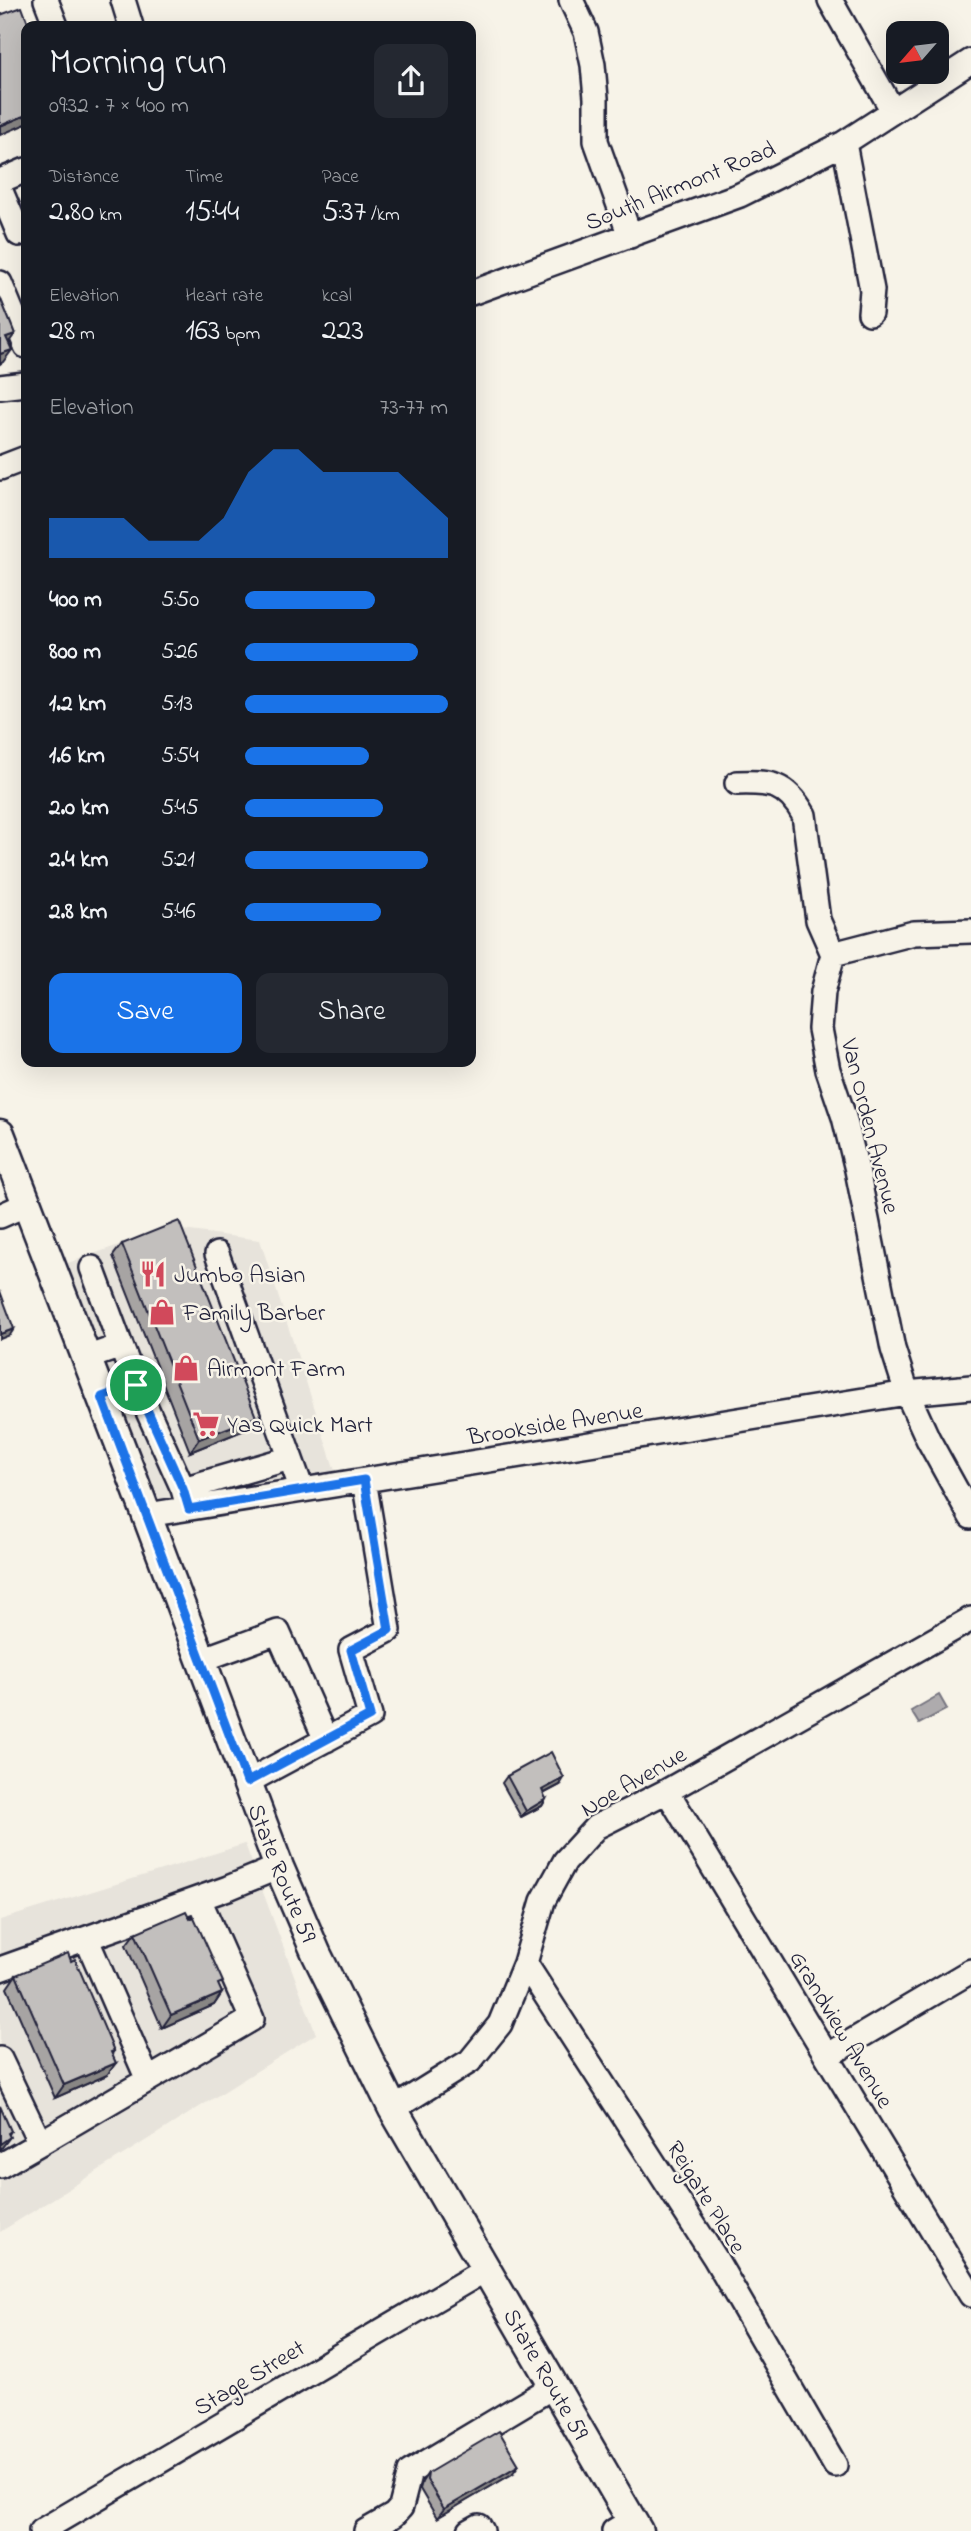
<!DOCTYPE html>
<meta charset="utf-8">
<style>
:root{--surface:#171b24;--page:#242831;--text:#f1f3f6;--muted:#9ea1a6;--accent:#1a73e8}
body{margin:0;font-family:"Indie Flower",sans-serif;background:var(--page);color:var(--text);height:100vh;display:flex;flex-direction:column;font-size:26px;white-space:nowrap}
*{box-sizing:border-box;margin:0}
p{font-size:23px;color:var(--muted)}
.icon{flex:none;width:38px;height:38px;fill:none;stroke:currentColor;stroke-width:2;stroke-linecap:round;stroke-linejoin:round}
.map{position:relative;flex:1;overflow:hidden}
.drawer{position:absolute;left:21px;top:21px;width:455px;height:1046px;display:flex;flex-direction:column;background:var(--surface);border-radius:14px;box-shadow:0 7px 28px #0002}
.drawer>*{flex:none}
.needle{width:46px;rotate:242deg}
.buttons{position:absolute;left:886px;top:21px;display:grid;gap:14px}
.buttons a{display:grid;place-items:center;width:63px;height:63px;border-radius:14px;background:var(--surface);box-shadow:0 7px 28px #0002;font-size:35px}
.pin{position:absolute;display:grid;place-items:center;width:60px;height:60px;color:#fff;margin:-30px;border:4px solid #fff;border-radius:50%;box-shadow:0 2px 7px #0007}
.round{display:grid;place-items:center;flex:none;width:74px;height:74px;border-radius:14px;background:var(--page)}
.headline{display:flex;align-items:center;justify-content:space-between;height:119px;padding:0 28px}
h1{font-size:38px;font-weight:600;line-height:52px}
.stats{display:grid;grid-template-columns:repeat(3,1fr);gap:10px;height:119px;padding:7px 28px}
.stats div{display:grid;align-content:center}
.stats b{font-size:30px;font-weight:600}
.stats small{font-size:19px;font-weight:400}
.stats p{font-size:19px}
.chart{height:196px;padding:14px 28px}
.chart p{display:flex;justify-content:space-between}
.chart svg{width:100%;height:126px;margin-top:7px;fill:var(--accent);opacity:.7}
.primary-button{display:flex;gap:14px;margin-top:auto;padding:14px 28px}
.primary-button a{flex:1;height:80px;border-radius:14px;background:var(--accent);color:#fff;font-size:28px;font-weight:600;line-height:80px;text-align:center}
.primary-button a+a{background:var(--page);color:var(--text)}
ul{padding:0 28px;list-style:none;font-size:23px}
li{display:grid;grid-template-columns:112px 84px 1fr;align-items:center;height:52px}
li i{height:18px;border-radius:9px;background:var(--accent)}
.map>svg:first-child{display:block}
</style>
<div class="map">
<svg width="971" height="2531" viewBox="0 0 971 2531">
<rect width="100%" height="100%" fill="#f7f3e8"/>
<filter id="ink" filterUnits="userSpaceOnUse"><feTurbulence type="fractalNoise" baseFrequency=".0143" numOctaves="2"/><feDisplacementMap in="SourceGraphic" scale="14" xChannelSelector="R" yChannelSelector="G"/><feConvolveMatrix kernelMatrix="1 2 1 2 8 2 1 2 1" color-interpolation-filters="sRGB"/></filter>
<g filter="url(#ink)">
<!-- built -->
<path fill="#e7e3db" d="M167 1228 260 1240 337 1477 156 1505 65 1264Z
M245 1844 316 2034 0 2232V1920Z"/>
<!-- water -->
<path fill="#aeabad" stroke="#76747f" stroke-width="2" d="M939 1695 947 1709 919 1724 911 1711Z"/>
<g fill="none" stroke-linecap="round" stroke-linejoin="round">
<!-- minor casing -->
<g stroke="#22223b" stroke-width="28">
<path id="minor" d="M46 0 56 26
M123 0 131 26
M571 0 586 32 593 65 596 98V141L630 236
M830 0 893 111
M844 143 872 290 870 313
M0 181 26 170
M0 189 19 234 26 231
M0 283 26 346
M471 293 740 195 844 143 971 61
M0 387 25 384
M0 468 26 458
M737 783C771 782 786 783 804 815L818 920 833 954 823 992 820 1029 828 1070 844 1117 857 1170 893 1349 907 1393 928 1439 971 1517
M833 954 914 933 971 931
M0 1216 27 1204
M217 1254 302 1490
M92 1268 121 1346
M86 1358 121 1346 136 1385
M102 1397 136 1385 183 1489
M187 1503 183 1489 290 1458
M147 1515 907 1393 971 1387
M201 1660 278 1632 326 1740
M247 1782 370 1716 351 1650 389 1630 364 1480
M667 1791 971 2295
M87 1940 148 2080
M525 1963 715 2258 835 2465
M0 1969 228 1888 279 1867
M827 2056 971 1971
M0 2059 40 2143 252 2019 199 1899
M393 2109 470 2061 500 2024 525 1963 543 1901 565 1861 596 1827 667 1791 971 1619
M0 2166 40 2143
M41 2531 485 2270
M366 2531 394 2515 401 2507 410 2472 554 2386
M470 2531 479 2526 482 2531
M614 2531 632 2520"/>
</g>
<!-- major casing -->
<g stroke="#22223b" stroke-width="33">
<g id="major">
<path id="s1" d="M0 1134 129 1468 279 1867 317 1955 393 2109 638 2531"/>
</g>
</g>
<!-- minor -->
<use href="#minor" stroke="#f7f3e8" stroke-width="23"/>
<!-- major -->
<use href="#major" stroke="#f7f3e8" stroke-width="28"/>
</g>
<!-- wall -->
<path fill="#a7a4a3" stroke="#22223b" stroke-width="2" d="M122 1244 247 1429 190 1452 113 1256Z
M507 1776 560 1785 543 1794 546 1799 542 1806 521 1817 502 1783Z
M135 1933 219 1987 222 1993 214 2005 162 2028 126 1945Z
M16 1975 114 2051 112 2054 107 2075 55 2098 7 1988Z
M428 2473 512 2474 437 2518 420 2489 422 2482Z"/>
<!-- shaded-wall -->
<path fill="#888684" stroke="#22223b" stroke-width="2" d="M26 115V124L0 135V126Z
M15 334 6 346V337Z
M12 350 3 362 0 364V354Z
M14 1329 10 1335 0 1339V1334Z
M256 1417 247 1429 190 1452 199 1439Z
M564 1778 560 1785 537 1797 542 1790Z
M546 1799 542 1806 521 1817 526 1811Z
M222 1993 214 2005 162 2028 171 2015Z
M116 2063 107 2075 55 2098 64 2085Z
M11 2131 6 2139 10 2137 0 2150V2144L8 2133Z
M519 2465 512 2474 437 2518 444 2509Z"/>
<!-- building -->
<path fill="#c2bfbd" stroke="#22223b" stroke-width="2" d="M22 7 29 26H26V115L0 126V15Z
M0 297 15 334 6 337 12 350 0 354Z
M179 1221 256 1417 199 1439 122 1244Z
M0 1291 14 1329 0 1334Z
M551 1752 564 1778 542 1790 546 1799 526 1811 507 1776Z
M186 1911 190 1919 194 1917 223 1982 218 1984 222 1993 171 2015 135 1933Z
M68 1953 71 1961 75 1959 114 2051 111 2052 116 2063 64 2085 16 1975Z
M0 2106 11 2131 8 2133 10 2137 0 2144Z
M499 2431 519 2465 444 2509 427 2480 428 2473Z"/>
</g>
<g fill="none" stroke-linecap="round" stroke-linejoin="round" filter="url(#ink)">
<!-- route casing -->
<g stroke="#fff" stroke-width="14">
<path id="route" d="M136 1385 183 1489 189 1509 364 1480 389 1630 351 1650 370 1716 247 1782 102 1397Z"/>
</g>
<!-- route -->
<use href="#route" stroke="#1a73e8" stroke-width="9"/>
</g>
<!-- icons -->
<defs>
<g id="restaurant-bare" transform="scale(2.1)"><path d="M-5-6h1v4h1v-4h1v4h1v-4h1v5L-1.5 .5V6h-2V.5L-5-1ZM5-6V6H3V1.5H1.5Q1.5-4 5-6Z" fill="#d1495b" stroke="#f7f3e8" stroke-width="2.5" paint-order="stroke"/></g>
<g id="shop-bare" transform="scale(2.1)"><path d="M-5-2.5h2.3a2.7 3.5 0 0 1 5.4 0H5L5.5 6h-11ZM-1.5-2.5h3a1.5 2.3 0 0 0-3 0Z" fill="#d1495b" stroke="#f7f3e8" stroke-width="2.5" paint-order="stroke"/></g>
<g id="supermarket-bare" transform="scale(2.1)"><path d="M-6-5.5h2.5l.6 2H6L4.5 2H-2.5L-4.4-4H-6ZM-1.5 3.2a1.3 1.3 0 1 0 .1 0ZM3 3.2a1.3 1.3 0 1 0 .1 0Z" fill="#d1495b" stroke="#f7f3e8" stroke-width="2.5" paint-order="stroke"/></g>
</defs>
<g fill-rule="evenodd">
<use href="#restaurant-bare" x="153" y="1274"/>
<use href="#shop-bare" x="162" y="1312"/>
<use href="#shop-bare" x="186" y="1368"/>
<use href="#supermarket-bare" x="206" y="1424"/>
</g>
<g text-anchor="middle" stroke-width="5" stroke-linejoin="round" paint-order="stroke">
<!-- street labels -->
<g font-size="24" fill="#22223b" stroke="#f7f3e8">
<text transform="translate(680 185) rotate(-22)" y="8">South Airmont Road</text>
<text transform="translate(871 1126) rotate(76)" y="8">Van Orden Avenue</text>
<text transform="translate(555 1423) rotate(-9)" y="8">Brookside Avenue</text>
<text transform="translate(633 1781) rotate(-30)" y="8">Noe Avenue</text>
<text dy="8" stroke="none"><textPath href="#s1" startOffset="791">State Route 59</textPath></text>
<text transform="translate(842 2029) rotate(59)" y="8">Grandview Avenue</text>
<text transform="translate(707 2197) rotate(58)" y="8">Reigate Place</text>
<text dy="8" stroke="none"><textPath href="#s1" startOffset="1358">State Route 59</textPath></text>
<text transform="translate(249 2377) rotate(-31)" y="8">Stage Street</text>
</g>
<!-- poi labels -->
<g font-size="24" fill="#22223b" stroke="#f7f3e8" text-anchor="start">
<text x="174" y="1282">Jumbo Asian</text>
<text x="183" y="1320">Family Barber</text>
<text x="207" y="1376">Airmont Farm</text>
<text x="227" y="1432">Yas Quick Mart</text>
</g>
</g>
</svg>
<div class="buttons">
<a><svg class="needle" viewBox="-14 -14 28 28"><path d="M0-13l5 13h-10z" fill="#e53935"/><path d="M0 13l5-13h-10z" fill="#9ea1a6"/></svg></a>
</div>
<div class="pin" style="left:136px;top:1385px;background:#1e9e55"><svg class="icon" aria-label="arrive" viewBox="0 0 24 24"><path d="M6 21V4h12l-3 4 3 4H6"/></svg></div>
<section class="drawer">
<div class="headline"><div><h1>Morning run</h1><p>09:32 · 7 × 400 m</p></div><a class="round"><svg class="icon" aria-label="share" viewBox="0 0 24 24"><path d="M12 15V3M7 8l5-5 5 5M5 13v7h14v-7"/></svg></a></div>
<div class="stats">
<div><p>Distance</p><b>2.80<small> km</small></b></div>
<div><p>Time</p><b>15:44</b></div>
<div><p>Pace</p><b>5:37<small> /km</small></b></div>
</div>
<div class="stats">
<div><p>Elevation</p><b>28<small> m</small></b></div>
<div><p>Heart rate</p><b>163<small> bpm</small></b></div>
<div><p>kcal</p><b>223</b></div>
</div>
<div class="chart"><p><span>Elevation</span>73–77 m</p>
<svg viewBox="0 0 160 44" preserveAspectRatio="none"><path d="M0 44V30L10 30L20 30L30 30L40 38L50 38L60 38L70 30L80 14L90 6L100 6L110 14L120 14L130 14L140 14L150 22L160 30V44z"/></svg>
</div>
<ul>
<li><b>400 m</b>5:50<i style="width:64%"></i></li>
<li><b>800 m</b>5:26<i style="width:85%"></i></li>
<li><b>1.2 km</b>5:13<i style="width:100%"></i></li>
<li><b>1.6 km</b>5:54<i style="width:61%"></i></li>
<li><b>2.0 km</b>5:45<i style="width:68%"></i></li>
<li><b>2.4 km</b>5:21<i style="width:90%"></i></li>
<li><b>2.8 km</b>5:46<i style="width:67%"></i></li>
</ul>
<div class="primary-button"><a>Save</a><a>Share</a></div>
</section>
</div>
